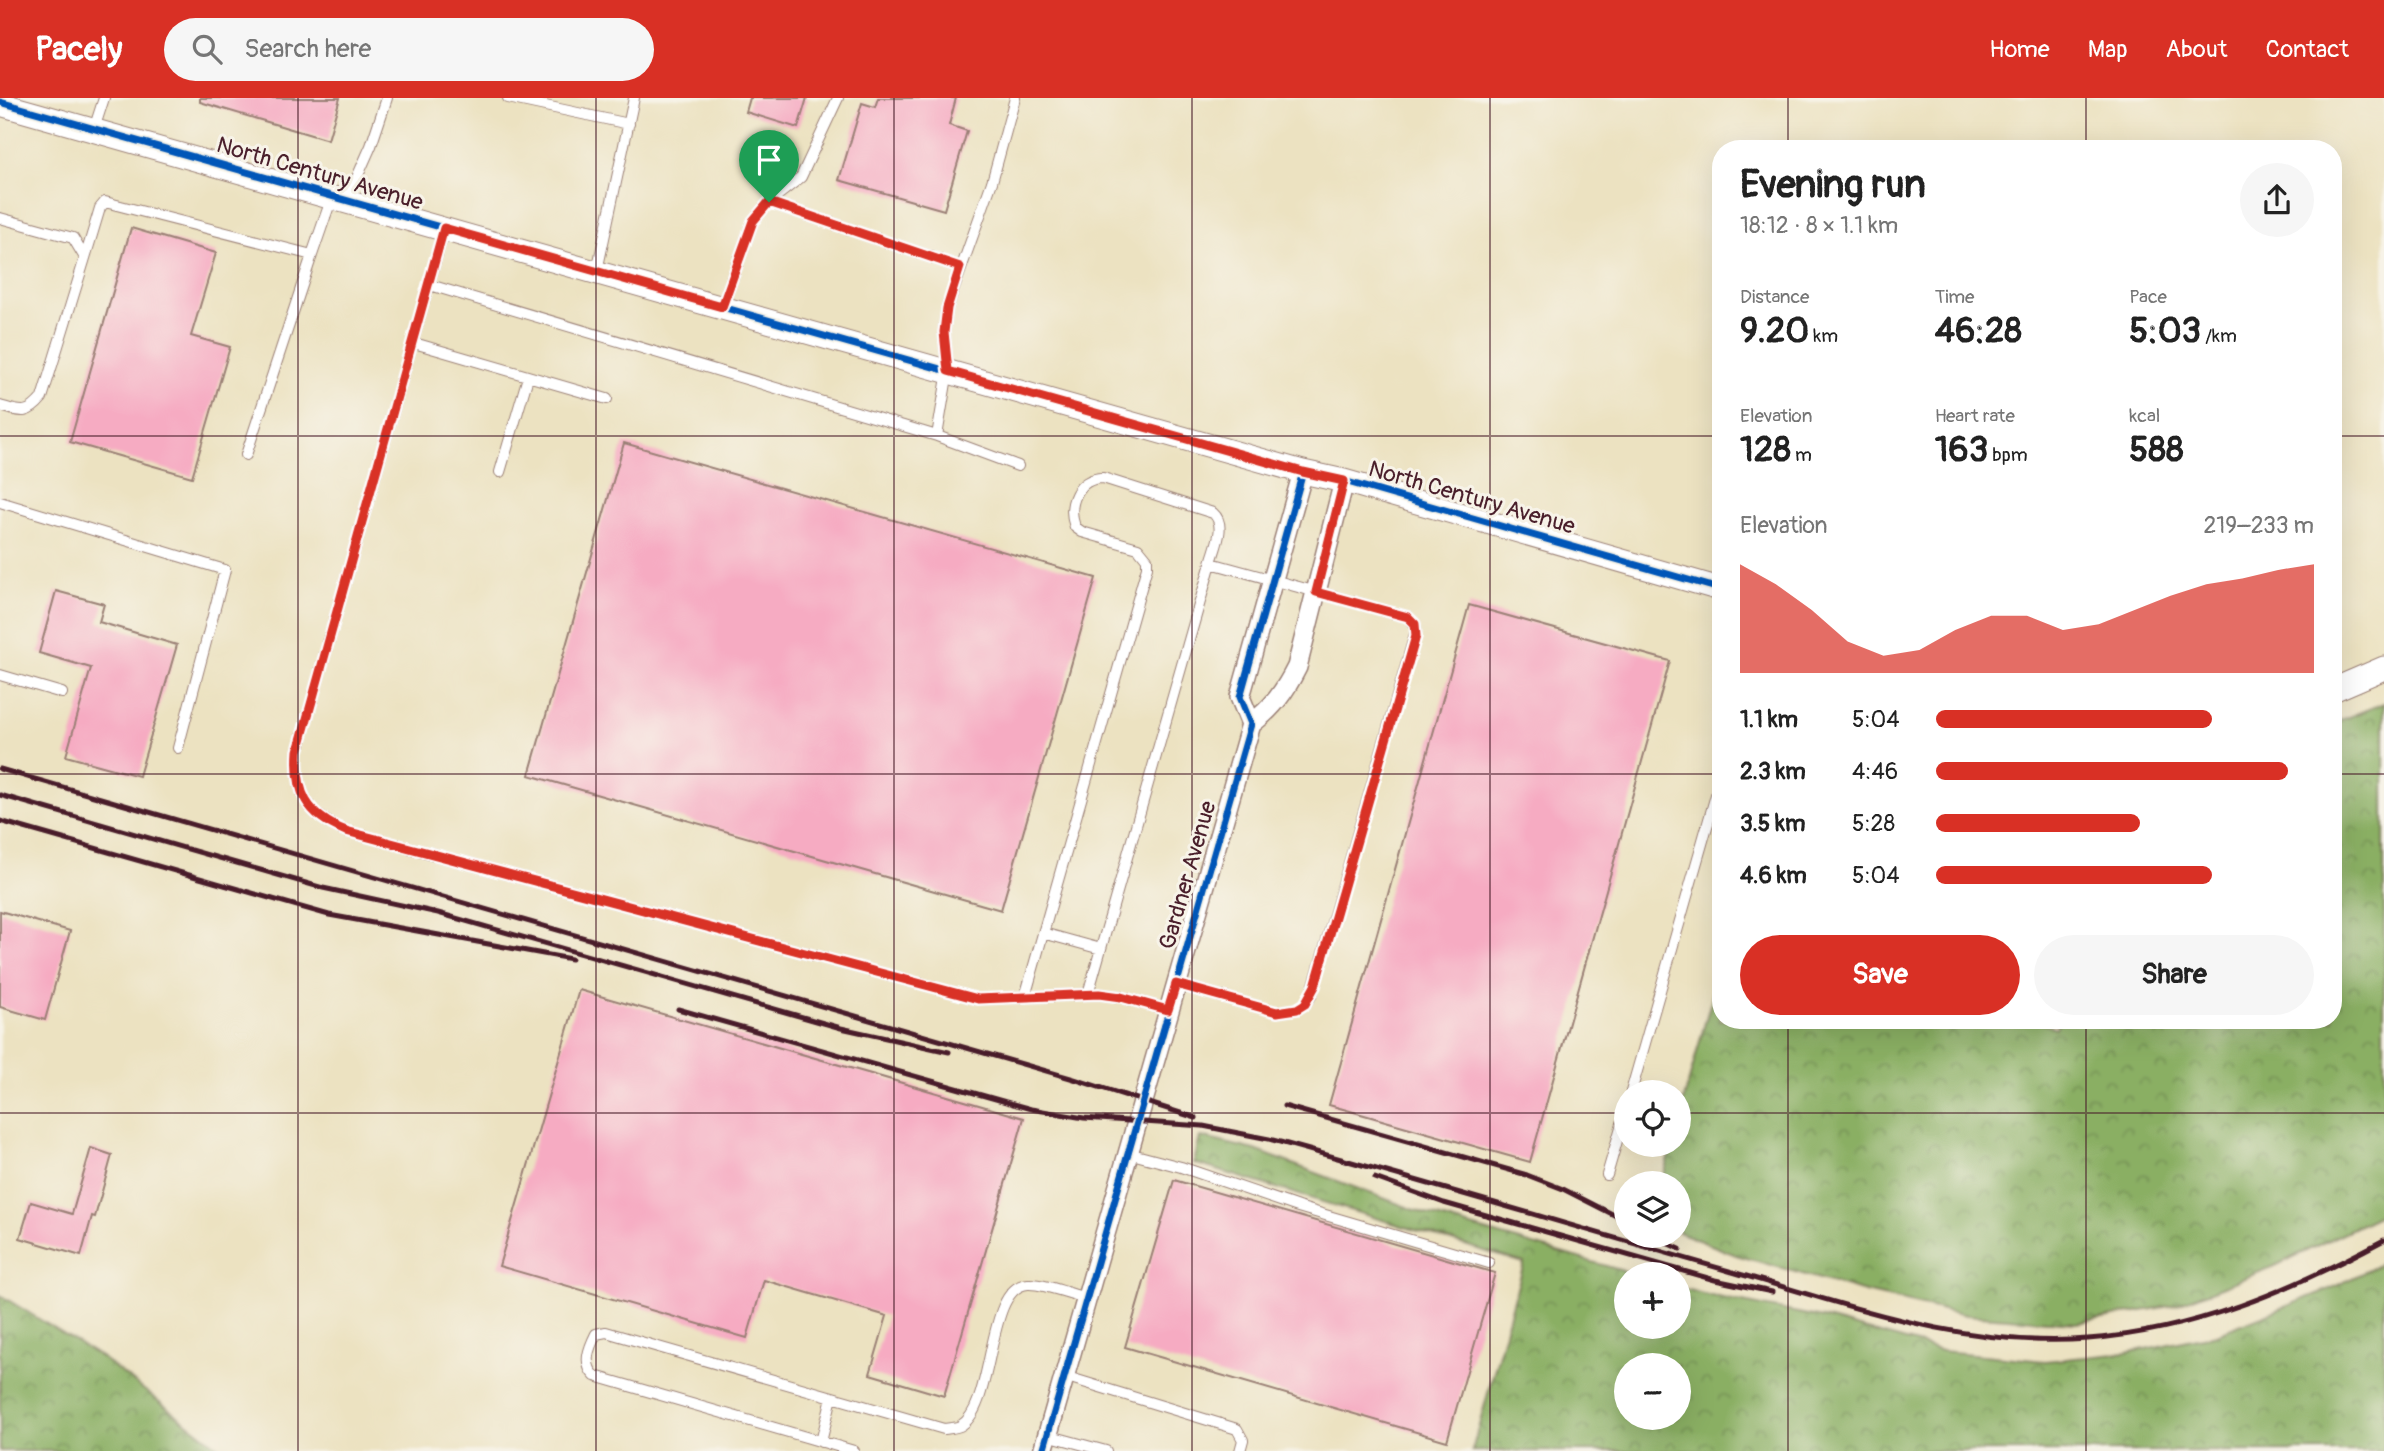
<!DOCTYPE html>
<meta charset="utf-8">
<style>
:root{--surface:#fff;--page:#f6f6f6;--text:#222;--muted:#767676;--accent:#d93025}
body{margin:0;font-family:Pangolin,sans-serif;background:var(--page);color:var(--text);height:100vh;display:flex;flex-direction:column;font-size:26px;white-space:nowrap}
*{box-sizing:border-box;margin:0}
p{font-size:23px;color:var(--muted)}
.icon{flex:none;width:38px;height:38px;fill:none;stroke:currentColor;stroke-width:2;stroke-linecap:round;stroke-linejoin:round}
.map{position:relative;flex:1;overflow:hidden}
.side{position:absolute;left:1712px;top:42px;width:630px;height:889px;display:flex;flex-direction:column;background:var(--surface);border-radius:28px;box-shadow:0 7px 28px #0002}
.side>*{flex:none}
.controls{position:absolute;left:1614px;top:982px;display:grid;gap:14px}
.controls a{display:grid;place-items:center;width:77px;height:77px;border-radius:50%;background:var(--surface);box-shadow:0 7px 28px #0002;font-size:35px}
.pin{position:absolute;display:grid;place-items:center;width:60px;height:60px;color:#fff;margin:-72px -30px;border-radius:50% 50% 50% 0;rotate:-45deg;box-shadow:0 0 7px #0007}
.pin .icon{rotate:45deg}
.round{display:grid;place-items:center;flex:none;width:74px;height:74px;border-radius:37px;background:var(--page)}
.overview{display:flex;align-items:center;justify-content:space-between;height:119px;padding:0 28px}
h1{font-size:38px;font-weight:700;line-height:52px}
.stats{display:grid;grid-template-columns:repeat(3,1fr);gap:10px;height:119px;padding:7px 28px}
.stats div{display:grid;align-content:center}
.stats b{font-size:35px;font-weight:700}
.stats small{font-size:19px;font-weight:400}
.stats p{font-size:19px}
.chart{height:196px;padding:14px 28px}
.chart p{display:flex;justify-content:space-between}
.chart svg{width:100%;height:126px;margin-top:7px;fill:var(--accent);opacity:.7}
.button{display:flex;gap:14px;margin-top:auto;padding:14px 28px}
.button a{flex:1;height:80px;border-radius:42px;background:var(--accent);color:#fff;font-size:28px;font-weight:700;line-height:80px;text-align:center}
.button a+a{background:var(--page);color:var(--text)}
ul{padding:0 28px;list-style:none;font-size:23px}
li{display:grid;grid-template-columns:112px 84px 1fr;align-items:center;height:52px}
li i{height:18px;border-radius:9px;background:var(--accent)}
header{display:flex;align-items:center;gap:42px;box-sizing:border-box;height:98px;padding:0 35px;background:var(--accent);color:#fff}
header strong{font-size:33px}
nav{display:flex;gap:38px;margin-inline-start:auto;font-size:24px}
.search{width:490px;height:63px;background:var(--page);display:flex;align-items:center;gap:18px;box-sizing:border-box;padding:0 24px;border-radius:38px;color:var(--muted);font-size:26px}
.map>svg:first-child{display:block}
</style>
<header>
<strong>Pacely</strong>
<div class="search"><svg class="icon" aria-label="search" viewBox="0 0 24 24"><circle cx="10" cy="10" r="6"/><path d="M15 15l6 6"/></svg>Search here</div>
<nav><a>Home</a><a>Map</a><a>About</a><a>Contact</a></nav>
</header>
<div class="map">
<svg width="2384" height="1353" viewBox="0 0 2384 1353">
<defs>
<pattern id="forest-crowns" width="20" height="18" patternUnits="userSpaceOnUse" patternTransform="scale(1.75)"><rect width="20" height="18" fill="#8aaf64"/><path d="M2 6a3 3 0 1 1 6 0M12 15a3 3 0 1 1 6 0" fill="none" stroke="#738e53"/></pattern>
</defs>
<rect width="100%" height="100%" fill="#f7f3e8"/>
<filter id="ink" filterUnits="userSpaceOnUse"><feTurbulence type="fractalNoise" baseFrequency=".0143" numOctaves="2"/><feDisplacementMap in="SourceGraphic" scale="14" xChannelSelector="R" yChannelSelector="G"/><feConvolveMatrix kernelMatrix="1 2 1 2 8 2 1 2 1" color-interpolation-filters="sRGB"/></filter>
<filter id="wash" filterUnits="userSpaceOnUse"><feTurbulence type="fractalNoise" baseFrequency=".00686" numOctaves="4" result="noise"/><feDisplacementMap in="SourceGraphic" scale="28" xChannelSelector="R" yChannelSelector="G"/><feGaussianBlur stdDeviation="1.57" result="paint"/><feColorMatrix in="noise" values="0 0 0 0 0 0 0 0 0 0 0 0 0 0 0 0 0 1.4 0 .05"/><feComposite in="paint" operator="in"/></filter>
<g filter="url(#wash)">
<rect width="100%" height="100%" fill="#ece2c1"/>
<!-- forest -->
<path fill="url(#forest-crowns)" stroke="#6a6748" stroke-width="2" fill-rule="evenodd" d="M2384 605V1115L2275 1168 2175 1207 2076 1225 1966 1217 1865 1194 1736 1157 1678 1134V1085H1661L1672 1047 1678 1046V1023L1720 870V922H2032L2056 930 2059 922H2333V625Z
M1200 1039 1255 1052 1423 1115 1634 1176H1626V1228H1678V1189L1703 1196 1823 1220 1942 1253 2045 1263 2126 1255 2217 1236 2332 1190 2384 1164V1353H1472L1524 1165 1194 1065ZM1626 1267H1678V1320H1626Z
M0 1197 102 1260 224 1353H0Z"/>
<g id="blocks">
<!-- building -->
<path fill="#f6abc2" d="M200 0H340L328 42 200 4Z
M750 0H807L798 30 746 14Z
M878 0H956L949 27 967 33 944 112 839 82 862 5 875 9Z
M131 130 216 155 191 238 230 249 192 379 70 344Z
M624 345 1096 480 1001 812 529 677Z
M56 493 104 506 99 524 177 547 139 678 66 658 91 570 39 555Z
M1469 507 1670 563 1530 1064 1329 1007Z
M0 813 70 833 45 922 0 909Z
M579 892 1024 1020 944 1298 870 1276 887 1218 764 1182 747 1240 499 1168Z
M91 1050 112 1057 95 1119 92 1118 81 1158 20 1140 31 1104 72 1116Z
M1174 1082 1495 1175 1447 1343 1125 1249Z"/>
</g>
</g>
<g filter="url(#ink)">
<use href="#blocks" fill-opacity="0" stroke="#9b8076" stroke-width="2"/>
<g fill="none" stroke-linecap="round" stroke-linejoin="round">
<!-- service casing -->
<g stroke="#9b8076" stroke-width="12">
<path id="service" d="M508 0 629 26
M94 31 104 0
M347 102 371 48 387 0
M769 104 960 169
M0 120 73 140 85 160 42 300C27 318 21 314 0 308
M444 131 298 653C295 694 306 717 346 733L978 901 1099 896 1121 899 1168 912
M85 160 100 110 105 104 312 157 332 99
M597 173 634 0
M430 187 937 338 948 273 944 234 947 210 992 84 1015 0
M722 209 753 123 769 104 801 79 838 0
M414 245 607 301
M937 338 1018 368
M246 357 312 157
M500 374 528 279
M0 404 225 472 178 650
M0 577 62 595
M1043 835 1101 851
M1088 896 1211 465
M1025 899 1147 469V461L1138 450 1082 434 1075 429C1067 407 1077 380 1103 380L1213 415C1227 427 1215 449 1211 465L1408 519 1415 526 1416 533 1311 898 1305 906 1297 911 1277 914 1176 886
M1631 994 1720 683
M1128 1055 1181 1069 1298 1109 1489 1165
M1607 1077 1626 1012
M1064 1278 1237 1331 1243 1342 1240 1353
M1047 1337 1106 1353
M821 1344 832 1299
M854 1353 595 1278C582 1266 589 1250 596 1236L606 1234 944 1331C949 1330 956 1330 960 1328 996 1309 985 1188 1028 1186 1043 1185 1070 1196 1086 1200"/>
</g>
<!-- minor casing -->
<g stroke="#9b8076" stroke-width="22">
<path id="minor" d="M1251 626C1273 610 1285 593 1297 569L1344 383
M1043 1353 1251 626 1240 599 1303 374"/>
</g>
<!-- tertiary casing -->
<g stroke="#9b8076" stroke-width="25">
<path id="tertiary" d="M0 6 1303 374 1344 383 1720 491
M2333 592 2384 570"/>
</g>
<!-- service -->
<use href="#service" stroke="#fff" stroke-width="10"/>
<!-- minor -->
<use href="#minor" stroke="#fff" stroke-width="19"/>
<!-- tertiary -->
<use href="#tertiary" stroke="#fff" stroke-width="23"/>
<!-- rail -->
<path stroke="#4a1f2b" stroke-width="5" d="M0 671 1074 981 1196 1020
M0 697 323 790 438 815 841 930 949 954
M0 723 329 817 571 861
M678 911 1031 1011 1084 1020 1203 1028 1269 1041C1423 1083 1575 1129 1729 1173 1846 1206 1964 1251 2088 1241 2194 1233 2291 1192 2384 1142
M1284 1008 1527 1077 1563 1091 1626 1123
M1375 1080 1444 1105 1715 1182 1772 1194
M1651 1138 1680 1151"/>
<!-- cycleway casing -->
<g stroke="#f7f3e8" stroke-width="11">
<path id="cycleway" d="M0 4 1303 374 1344 383 1720 491
M1043 1353 1251 626 1240 599 1303 374"/>
</g>
<!-- cycleway -->
<use href="#cycleway" stroke="#0057b8" stroke-width="7"/>
</g>
</g>
<g fill="none" stroke-linecap="round" stroke-linejoin="round" filter="url(#ink)">
<!-- route casing -->
<g stroke="#fff" stroke-width="14">
<path id="route" d="M769 104 960 169 947 210 944 234 948 273 1303 374 1344 383 1316 494 1408 519 1415 526 1416 538 1315 888 1305 906 1297 911 1277 914 1176 886 1168 912 1121 899 1099 896 978 901 346 733C306 717 295 694 298 653L444 130 722 209 753 123Z"/>
</g>
<!-- route -->
<use href="#route" stroke="#d93025" stroke-width="9"/>
</g>
<!-- grid -->
<path fill="none" stroke="#4a1f2b" stroke-width="2" stroke-opacity="0.55" d="M298 0V1353M596 0V1353M894 0V1353M1192 0V1353M1490 0V1353M1788 0V51M2086 0V51M0 338H1720M2333 338H2384M0 676H1720M2333 676H2384M1788 922V1353M2086 922V1353M0 1015H1626M1678 1015H2384"/>
<g text-anchor="middle" stroke-width="6" stroke-linejoin="round" paint-order="stroke">
<!-- street labels -->
<g font-size="23" fill="#4a1f2b" stroke="#f7f3e8">
<text transform="translate(320 75) rotate(16)" y="8">North Century Avenue</text>
<text transform="translate(1472 399) rotate(16)" y="8">North Century Avenue</text>
<text transform="translate(1187 777) rotate(-74)" y="8">Gardner Avenue</text>
</g>
</g>
</svg>
<div class="controls">
<a><svg class="icon" aria-label="locate" viewBox="0 0 24 24"><circle cx="12" cy="12" r="6"/><path d="M12 2v4M12 18v4M2 12h4M18 12h4"/></svg></a>
<a><svg class="icon" aria-label="layers" viewBox="0 0 24 24"><path d="M12 4l9 5-9 5-9-5zM3 14l9 5 9-5"/></svg></a>
<a>+</a>
<a>−</a>
</div>
<div class="pin" style="left:769px;top:104px;background:#1e9e55"><svg class="icon" aria-label="arrive" viewBox="0 0 24 24"><path d="M6 21V4h12l-3 4 3 4H6"/></svg></div>
<section class="side">
<div class="overview"><div><h1>Evening run</h1><p>18:12 · 8 × 1.1 km</p></div><a class="round"><svg class="icon" aria-label="share" viewBox="0 0 24 24"><path d="M12 15V3M7 8l5-5 5 5M5 13v7h14v-7"/></svg></a></div>
<div class="stats">
<div><p>Distance</p><b>9.20<small> km</small></b></div>
<div><p>Time</p><b>46:28</b></div>
<div><p>Pace</p><b>5:03<small> /km</small></b></div>
</div>
<div class="stats">
<div><p>Elevation</p><b>128<small> m</small></b></div>
<div><p>Heart rate</p><b>163<small> bpm</small></b></div>
<div><p>kcal</p><b>588</b></div>
</div>
<div class="chart"><p><span>Elevation</span>219–233 m</p>
<svg viewBox="0 0 160 44" preserveAspectRatio="none"><path d="M0 44V6L10 13L20 22L30 33L40 38L50 36L60 29L70 24L80 24L90 29L100 27L110 22L120 17L130 13L140 11L150 8L160 6V44z"/></svg>
</div>
<ul>
<li><b>1.1 km</b>5:04<i style="width:73%"></i></li>
<li><b>2.3 km</b>4:46<i style="width:93%"></i></li>
<li><b>3.5 km</b>5:28<i style="width:54%"></i></li>
<li><b>4.6 km</b>5:04<i style="width:73%"></i></li>
</ul>
<div class="button"><a>Save</a><a>Share</a></div>
</section>
</div>
